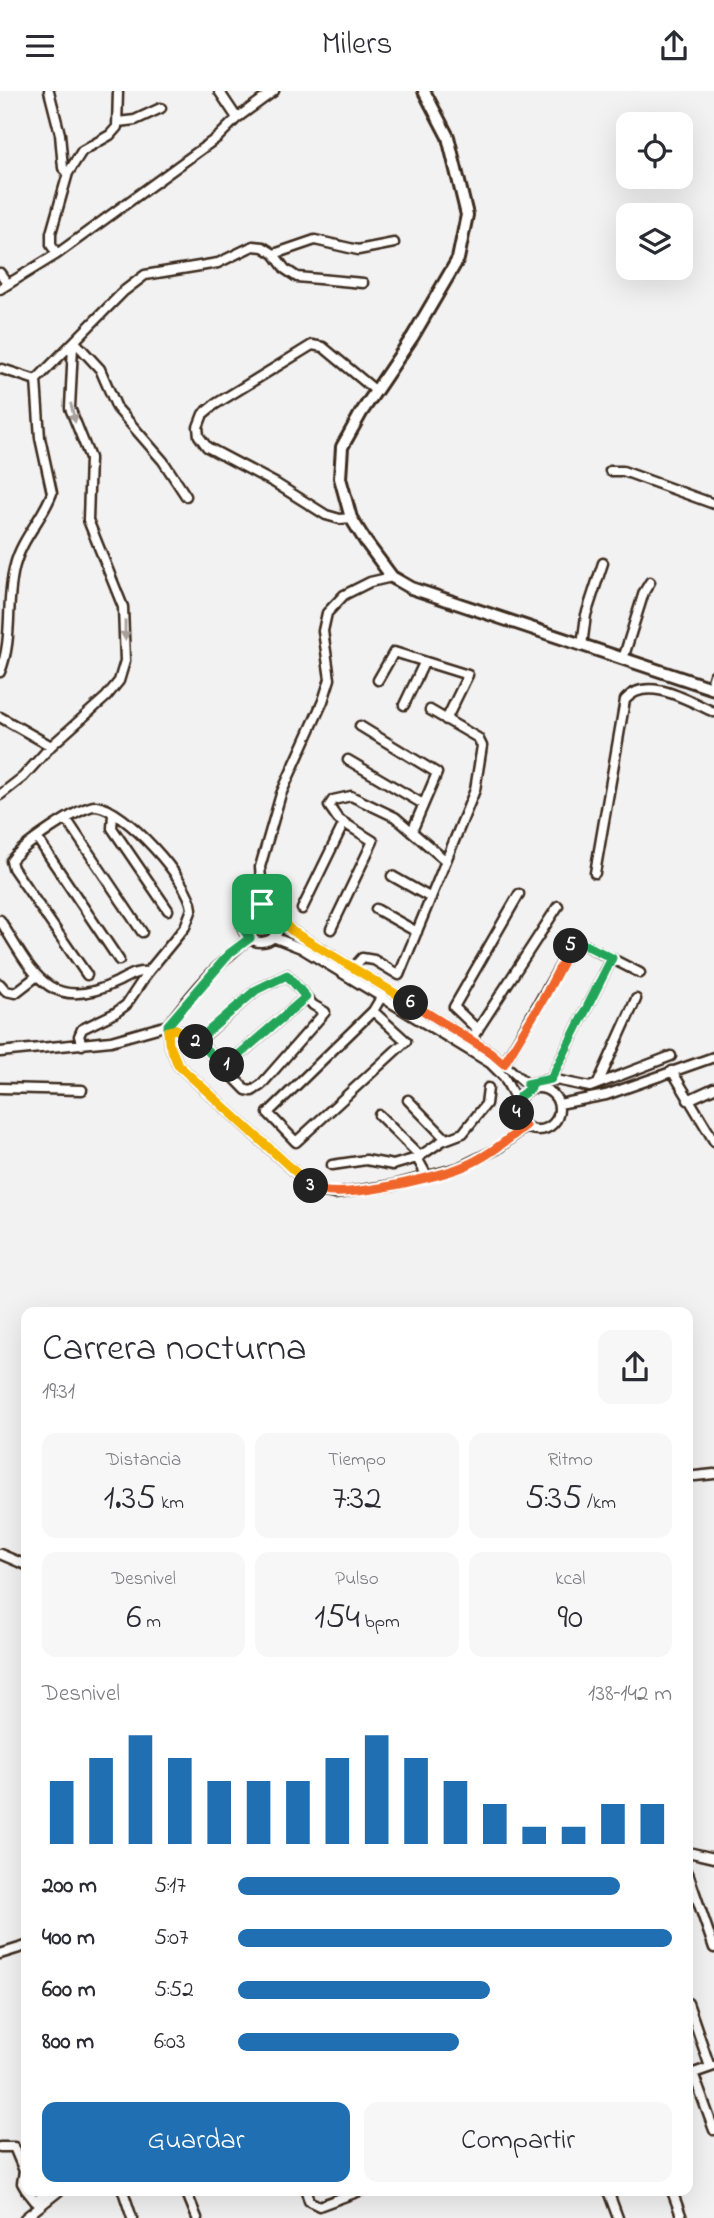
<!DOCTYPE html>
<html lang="es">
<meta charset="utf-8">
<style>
:root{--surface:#fff;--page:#f7f7f7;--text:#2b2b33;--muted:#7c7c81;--accent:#1f6fb2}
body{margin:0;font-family:"Indie Flower",sans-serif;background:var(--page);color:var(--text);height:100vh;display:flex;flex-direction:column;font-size:26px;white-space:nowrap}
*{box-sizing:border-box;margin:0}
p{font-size:23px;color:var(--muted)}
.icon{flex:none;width:38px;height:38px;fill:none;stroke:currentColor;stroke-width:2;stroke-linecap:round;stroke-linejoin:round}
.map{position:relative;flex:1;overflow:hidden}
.side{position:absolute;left:21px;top:1216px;width:672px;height:889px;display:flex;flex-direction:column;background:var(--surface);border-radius:14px;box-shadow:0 7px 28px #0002}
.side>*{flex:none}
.buttons{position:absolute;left:616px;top:21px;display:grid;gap:14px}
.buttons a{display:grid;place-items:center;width:77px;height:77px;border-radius:14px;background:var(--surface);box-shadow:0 7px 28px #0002;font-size:35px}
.pin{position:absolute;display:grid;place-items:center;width:60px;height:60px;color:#fff;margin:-30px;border-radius:14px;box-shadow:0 4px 10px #0006}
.km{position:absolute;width:35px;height:35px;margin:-18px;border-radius:50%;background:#222;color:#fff;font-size:19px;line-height:35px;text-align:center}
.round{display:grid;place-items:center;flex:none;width:74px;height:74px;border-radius:14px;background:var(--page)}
.headline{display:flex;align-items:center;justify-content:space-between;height:119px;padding:0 21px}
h1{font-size:38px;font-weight:600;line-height:52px}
.stats{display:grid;grid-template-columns:repeat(3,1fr);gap:10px;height:119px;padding:7px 21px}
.stats div{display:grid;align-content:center;border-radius:14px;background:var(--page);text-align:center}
.stats b{font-size:35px;font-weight:600}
.stats small{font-size:19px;font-weight:400}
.stats p{font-size:19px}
.chart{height:196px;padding:14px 21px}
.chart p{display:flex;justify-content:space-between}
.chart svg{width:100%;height:126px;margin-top:7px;stroke:var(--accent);stroke-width:6}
.cta{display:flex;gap:14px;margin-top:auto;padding:14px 21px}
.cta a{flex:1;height:80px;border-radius:14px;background:var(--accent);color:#fff;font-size:28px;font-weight:600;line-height:80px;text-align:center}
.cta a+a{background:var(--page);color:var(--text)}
ul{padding:0 21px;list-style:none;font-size:23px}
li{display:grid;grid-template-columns:112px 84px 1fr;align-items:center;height:52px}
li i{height:18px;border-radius:9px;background:var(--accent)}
header{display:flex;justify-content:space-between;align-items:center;height:91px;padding:0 21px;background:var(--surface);font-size:32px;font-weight:600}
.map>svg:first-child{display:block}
</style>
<header><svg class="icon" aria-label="menu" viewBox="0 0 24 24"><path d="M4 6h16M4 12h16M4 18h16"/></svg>Milers<svg class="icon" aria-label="share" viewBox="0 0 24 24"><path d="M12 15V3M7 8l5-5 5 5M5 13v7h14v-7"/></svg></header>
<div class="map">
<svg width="714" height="2127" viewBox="0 0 714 2127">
<rect width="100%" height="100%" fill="#f3f2f2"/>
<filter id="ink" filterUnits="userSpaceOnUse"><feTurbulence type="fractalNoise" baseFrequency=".0143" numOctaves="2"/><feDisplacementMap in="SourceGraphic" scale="14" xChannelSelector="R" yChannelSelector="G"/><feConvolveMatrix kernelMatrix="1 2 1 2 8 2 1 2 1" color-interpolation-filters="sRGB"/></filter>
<g filter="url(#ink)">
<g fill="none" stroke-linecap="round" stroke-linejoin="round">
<!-- minor casing -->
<g stroke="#3b2a1e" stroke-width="13">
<path id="minor" d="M49 0 60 43 63 77 68 82
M219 0 237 27
M118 31 135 29 161 17
M57 163 51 154V142L68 82 82 60 110 44 117 36 118 0
M274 163 285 178 297 186 363 192
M0 182 8 193
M0 198 57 163 218 46 237 27 274 0
M76 252 100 278 117 317 163 370 186 405
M36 289 124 200 145 184 218 172 253 155 263 156 274 163 315 149 358 159 394 152
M610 380H623L714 413
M351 427 340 428 326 424 275 392 207 356 199 345 198 336 203 323 214 314 312 254 323 256 376 300
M582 555 586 524 603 472
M623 568 644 501 650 491
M0 581C14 547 5 509 15 474 22 447 43 427 52 402L40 347 36 289 2 278
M378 589 394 561 468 584 446 629
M710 597 714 584
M404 614 424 572
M0 626 51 655
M360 635 437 682 413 738
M348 669 423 713
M0 704 23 686 51 655 106 606 119 590 125 570 123 516 88 429 90 367 70 317 73 255
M113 723 112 737 168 819
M67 729 142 841
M37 747 119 869
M595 782 625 609C647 583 690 611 714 621
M392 785 431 807
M263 813 260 776 281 703 323 610 330 588 323 540 327 522 344 504 370 491 392 486
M242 832a19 19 0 1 1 38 0a19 19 0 1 1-38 0Z
M302 818 344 732
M376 818 417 841
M0 829C32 881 49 924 117 891 127 886 137 879 148 881
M280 829 292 840 490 961 531 997
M331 838 373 750 338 728 329 715 333 709 351 705 395 726 446 770
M273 846 301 857 490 972 504 986 517 1011
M250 847C218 871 192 902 168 934L169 952 178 974 315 1099 334 1103 394 1094 458 1077 497 1058 525 1036
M353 877 362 867 374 869 399 884 475 699 482 655 478 647 430 619
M0 893 6 900 15 902 37 885
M373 920 406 950 296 1051 268 1022 373 920 382 905
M168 939 176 938 205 957 246 999 252 1000 261 994 325 921 313 914 287 884 256 899 196 952
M478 939 454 916 519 803
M471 949 558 815
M82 954 79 945 82 938 115 922 126 914 148 881 185 836 192 818C190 790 124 717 96 715 81 714 19 757 11 770L13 777 87 884
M0 961 111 950 168 934
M504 973 575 849 640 882
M224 977 306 906
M672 980 714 1050
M551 988 612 867
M599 990 636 908
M527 993 551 988 590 996 671 965
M517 1018a21 21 0 1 1 42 0a21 21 0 1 1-42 0Z
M0 997 82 999
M408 1009 446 1048
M688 1009 714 997
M559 1013 606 1004 714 966
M379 1024 420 1065
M417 1067 427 1085
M332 1074 366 1069 393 1074 417 1067 442 1050 463 1042 486 1013 488 997
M695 1385 714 1383
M0 1463 26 1474
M688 1761 714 1767
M688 1782 714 1857
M0 1863 26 1855
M688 1912 710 1976
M693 1982 714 2039
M688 1984 714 1975
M0 2056H14L24 2080 22 2092 26 2099
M27 2100 35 2110 50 2100
M123 2100 132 2127
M186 2100 197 2127
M306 2100 309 2110 319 2115 360 2100
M608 2100 618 2127
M672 2100 682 2127
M25 2127 59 2100"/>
</g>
<!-- major casing -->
<g stroke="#3b2a1e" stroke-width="16">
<path id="major" d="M424 0 448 46 467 124 458 168 413 245 361 322 342 356 340 387 351 427 366 451 392 486 411 497 714 598"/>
</g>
<!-- minor -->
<use href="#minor" stroke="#fff" stroke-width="8"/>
<!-- major -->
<use href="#major" stroke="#fff" stroke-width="10"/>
</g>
<!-- one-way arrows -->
<defs><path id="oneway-solid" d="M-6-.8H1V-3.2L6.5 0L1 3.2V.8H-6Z" transform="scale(1.75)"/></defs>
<g fill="#a79f9a">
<use href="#oneway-solid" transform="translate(73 322) rotate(77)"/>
<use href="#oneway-solid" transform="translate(125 539) rotate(90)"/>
</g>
</g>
<g fill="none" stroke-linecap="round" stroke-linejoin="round" filter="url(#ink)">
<!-- split-1 casing -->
<g stroke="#fff" stroke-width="14">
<path id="split-1" d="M227 974 224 977 205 957 176 938 168 940V934L230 862 250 847C236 833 243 814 262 813"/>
</g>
<!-- split-2 casing -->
<g stroke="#fff" stroke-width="14">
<path id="split-2" d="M196 951 256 899 287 884 306 906 227 974"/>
</g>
<!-- split-3 casing -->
<g stroke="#fff" stroke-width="14">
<path id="split-3" d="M196 951 176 938 168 940 169 952 178 974 311 1095"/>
</g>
<!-- split-4 casing -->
<g stroke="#fff" stroke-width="14">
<path id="split-4" d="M311 1095C331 1113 431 1087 457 1078 483 1069 504 1052 525 1035L517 1022"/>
</g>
<!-- split-5 casing -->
<g stroke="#fff" stroke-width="14">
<path id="split-5" d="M517 1022 520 1005 531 997 527 993 551 988 612 867 575 849 571 855"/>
</g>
<!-- split-6 casing -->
<g stroke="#fff" stroke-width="14">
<path id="split-6" d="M411 912 490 961 504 973 545 905 571 855"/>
</g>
<!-- split-7 casing -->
<g stroke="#fff" stroke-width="14">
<path id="split-7" d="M262 813C276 817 282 831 292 840L411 912"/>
</g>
<!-- split-1 -->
<use href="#split-1" stroke="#22a559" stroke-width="9"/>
<!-- split-2 -->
<use href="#split-2" stroke="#22a559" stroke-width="9"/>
<!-- split-3 -->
<use href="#split-3" stroke="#f5b400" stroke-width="9"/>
<!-- split-4 -->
<use href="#split-4" stroke="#f0652b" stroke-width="9"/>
<!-- split-5 -->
<use href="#split-5" stroke="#22a559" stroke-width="9"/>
<!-- split-6 -->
<use href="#split-6" stroke="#f0652b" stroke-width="9"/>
<!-- split-7 -->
<use href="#split-7" stroke="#f5b400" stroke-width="9"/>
</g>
</svg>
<div class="buttons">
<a><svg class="icon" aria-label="locate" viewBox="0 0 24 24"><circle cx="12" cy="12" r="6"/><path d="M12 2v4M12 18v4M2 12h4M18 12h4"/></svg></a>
<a><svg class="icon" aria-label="layers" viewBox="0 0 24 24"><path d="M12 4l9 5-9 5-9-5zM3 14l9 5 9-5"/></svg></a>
</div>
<div class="pin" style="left:262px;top:813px;background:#1e9e55"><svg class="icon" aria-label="arrive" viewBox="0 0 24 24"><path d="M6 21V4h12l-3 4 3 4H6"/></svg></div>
<b class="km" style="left:227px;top:974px">1</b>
<b class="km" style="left:196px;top:951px">2</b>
<b class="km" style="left:311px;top:1095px">3</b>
<b class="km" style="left:517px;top:1022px">4</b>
<b class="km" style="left:571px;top:855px">5</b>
<b class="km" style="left:411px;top:912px">6</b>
<section class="side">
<div class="headline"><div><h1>Carrera nocturna</h1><p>19:31</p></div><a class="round"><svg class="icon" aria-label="share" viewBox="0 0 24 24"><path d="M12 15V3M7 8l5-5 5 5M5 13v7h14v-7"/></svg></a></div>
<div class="stats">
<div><p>Distancia</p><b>1.35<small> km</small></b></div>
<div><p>Tiempo</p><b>7:32</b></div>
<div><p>Ritmo</p><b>5:35<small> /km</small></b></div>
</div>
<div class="stats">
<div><p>Desnivel</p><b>6<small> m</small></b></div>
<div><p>Pulso</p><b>154<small> bpm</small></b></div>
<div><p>kcal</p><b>90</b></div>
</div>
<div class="chart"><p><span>Desnivel</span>138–142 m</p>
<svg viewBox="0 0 160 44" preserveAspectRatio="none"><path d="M5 44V22M15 44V14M25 44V6M35 44V14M45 44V22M55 44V22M65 44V22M75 44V14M85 44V6M95 44V14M105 44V22M115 44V30M125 44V38M135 44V38M145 44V30M155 44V30"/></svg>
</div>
<ul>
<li><b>200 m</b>5:17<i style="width:88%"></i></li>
<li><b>400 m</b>5:07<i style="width:100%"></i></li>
<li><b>600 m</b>5:52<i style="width:58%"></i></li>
<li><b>800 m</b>6:03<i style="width:51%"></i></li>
</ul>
<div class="cta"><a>Guardar</a><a>Compartir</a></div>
</section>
</div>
